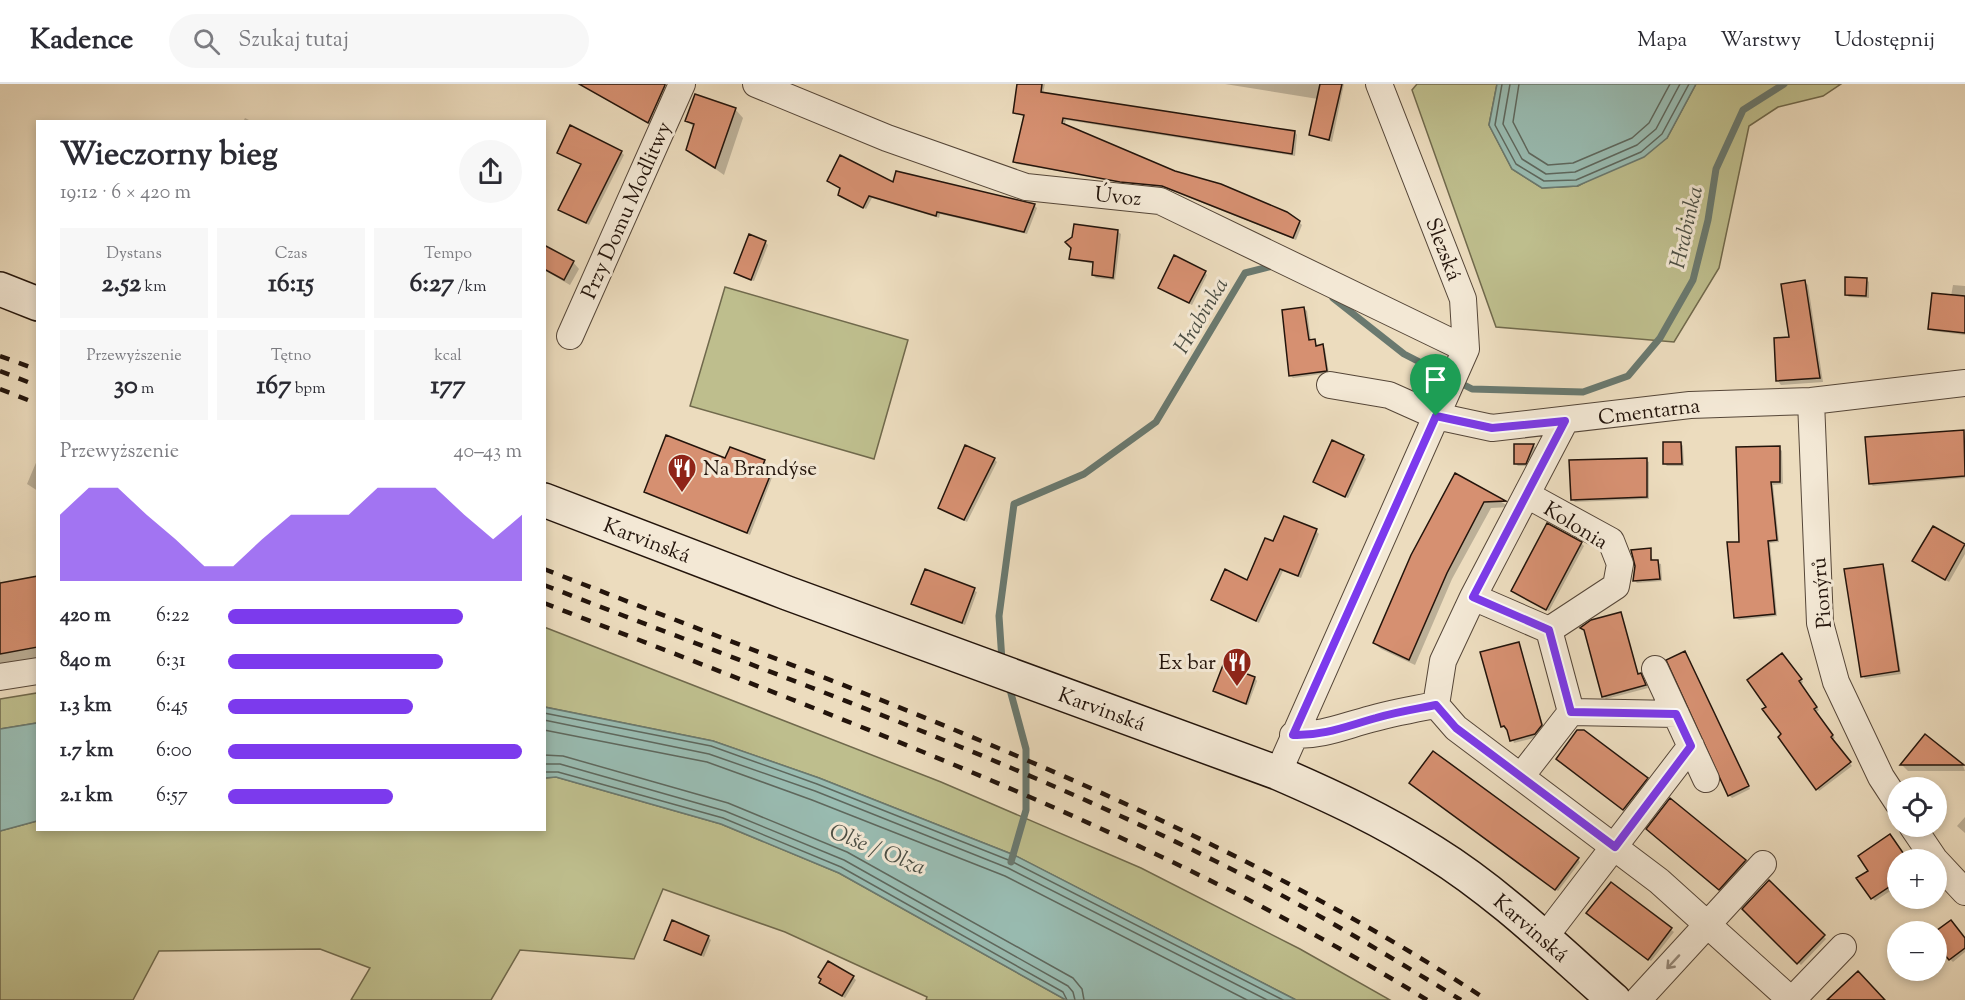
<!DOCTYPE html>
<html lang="pl">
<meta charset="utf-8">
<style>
:root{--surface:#fff;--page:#f7f7f7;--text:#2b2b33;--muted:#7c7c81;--line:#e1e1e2;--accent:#7c3aed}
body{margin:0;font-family:"Sorts Mill Goudy",serif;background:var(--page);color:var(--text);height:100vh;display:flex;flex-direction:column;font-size:22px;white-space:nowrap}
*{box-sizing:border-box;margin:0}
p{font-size:20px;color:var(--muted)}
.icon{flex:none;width:33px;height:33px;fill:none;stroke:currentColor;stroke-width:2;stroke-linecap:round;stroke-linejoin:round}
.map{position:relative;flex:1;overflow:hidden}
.sheet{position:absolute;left:36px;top:36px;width:510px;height:711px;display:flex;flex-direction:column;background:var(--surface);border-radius:0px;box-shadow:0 3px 9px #0003}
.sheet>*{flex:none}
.buttons{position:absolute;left:1887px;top:693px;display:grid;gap:12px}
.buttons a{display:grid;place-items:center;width:60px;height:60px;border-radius:50%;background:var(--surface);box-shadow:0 3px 9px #0003;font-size:30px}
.pin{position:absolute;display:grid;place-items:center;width:51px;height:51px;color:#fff;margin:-62px -26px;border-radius:50% 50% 50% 0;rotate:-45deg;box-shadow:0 0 6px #0007}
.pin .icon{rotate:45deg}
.round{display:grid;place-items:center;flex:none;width:63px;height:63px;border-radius:32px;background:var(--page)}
.head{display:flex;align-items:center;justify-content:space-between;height:102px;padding:0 24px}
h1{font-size:33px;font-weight:700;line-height:45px}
.figures{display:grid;grid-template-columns:repeat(3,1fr);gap:9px;height:102px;padding:6px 24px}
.figures div{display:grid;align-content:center;border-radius:0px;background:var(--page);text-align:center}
.figures b{font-size:26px;font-weight:700}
.figures small{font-size:16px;font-weight:400}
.figures p{font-size:16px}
.chart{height:168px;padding:12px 24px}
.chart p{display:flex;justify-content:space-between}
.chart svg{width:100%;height:108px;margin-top:6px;fill:var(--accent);opacity:.7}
ul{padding:0 24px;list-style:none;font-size:20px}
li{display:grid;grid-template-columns:96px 72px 1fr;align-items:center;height:45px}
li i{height:15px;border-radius:8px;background:var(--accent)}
header{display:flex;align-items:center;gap:36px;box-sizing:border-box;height:84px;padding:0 30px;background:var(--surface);border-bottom:2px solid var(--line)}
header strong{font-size:28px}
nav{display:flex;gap:33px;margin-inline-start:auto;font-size:21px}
.search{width:420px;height:54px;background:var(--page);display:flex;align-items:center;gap:15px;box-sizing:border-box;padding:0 21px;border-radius:33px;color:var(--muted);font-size:22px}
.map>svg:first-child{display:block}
</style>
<header>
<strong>Kadence</strong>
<div class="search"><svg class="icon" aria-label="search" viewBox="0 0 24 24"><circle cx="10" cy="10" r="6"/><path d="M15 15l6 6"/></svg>Szukaj tutaj</div>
<nav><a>Mapa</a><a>Warstwy</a><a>Udostępnij</a></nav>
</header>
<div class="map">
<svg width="1965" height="916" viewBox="0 0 1965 916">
<rect width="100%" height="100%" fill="#ecdcbe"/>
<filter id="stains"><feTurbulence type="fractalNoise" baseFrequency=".00333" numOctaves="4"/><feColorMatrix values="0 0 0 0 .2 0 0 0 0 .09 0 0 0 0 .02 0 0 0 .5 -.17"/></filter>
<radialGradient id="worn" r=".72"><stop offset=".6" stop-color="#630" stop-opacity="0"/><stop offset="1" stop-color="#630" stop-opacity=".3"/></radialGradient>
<!-- green -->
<path fill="#bebe8d" stroke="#70694c" stroke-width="1.5" d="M1417 0H1497L1489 41 1512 85 1542 104 1578 102 1667 54 1696 0H1841L1823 12 1778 23 1749 42 1719 184 1674 258 1496 243 1412 6Z
M725 203 908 256 874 375 690 322Z
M544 543 941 698 1141 784 1300 865 1390 916H1296L1014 771 819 694 713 657 545 623Z
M37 609V639L0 645V615Z
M556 693 721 740 839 789 1066 916H926L927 913 785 848 663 805 634 875 520 866 491 916H351L370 884 320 865 159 867 133 916H0V747L37 737 38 746H544L545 694Z"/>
<!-- water -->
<path fill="#99bcb2" stroke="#6a796f" stroke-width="1.5" d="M1497 0H1696L1667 54 1644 73 1577 102 1542 104 1512 85 1489 41Z
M544 623 713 657 819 694 1014 771 1296 916H1066L839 789 721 740 556 693 545 694Z
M37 639V737L0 747V645Z"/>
<!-- shadow -->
<path fill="#0003" d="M595 0H661L667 5 651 41 594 9 592 6Z
M1018 0H1045L1043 9 1295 48 1297 51 1295 72 1066 36 1064 42 1299 138 1302 141 1296 156 1170 106 1017 80 1015 78 1026 33 1014 29Z
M1225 0H1344L1332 58 1310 51 1318 15Z
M735 25 743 34 724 91 687 65 695 44 687 37Z
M245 34 253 38H243Z
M558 68H621L624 71 589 141 563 128 582 81Z
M829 97 894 100 1034 121 1037 124 1027 150 940 130 939 134 872 114 866 125 843 113 841 104Z
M1118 148 1121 150 1115 196 1096 194 1093 191 1094 180 1071 175Z
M765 158 768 161 754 197 739 192 736 189Z
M544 171 573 178 579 185 570 201 544 186Z
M1205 189 1207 191 1192 221 1163 206Z
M1866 195 1869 198V214L1849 213 1846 210Z
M1805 198 1808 201 1823 298 1781 301 1778 297Z
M1953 201 1965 202V251L1933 247 1930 245 1951 212Z
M1304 224 1307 227 1311 257H1314L1318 263 1323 262 1325 265 1329 289 1293 294 1290 291Z
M1963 347 1965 394 1873 402 1870 399Z
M1681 359 1683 362 1684 382H1667L1665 380Z
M1533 361 1536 364 1528 382H1518L1515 379Z
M1779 364 1782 367 1783 400 1773 401 1779 458 1770 459 1777 532 1739 536 1736 534 1741 459Z
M1363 372 1366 375 1348 414 1315 397Z
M38 374V407L27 400Z
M994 375 997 378 967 438 940 424Z
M726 376 764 377 767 380 765 386 773 391 750 451 645 408Z
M1646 376 1649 378V415L1575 418 1572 415Z
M1455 391 1510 423 1491 424 1452 495 1415 581 1381 565 1374 559Z
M1934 444 1965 462V470L1949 498 1917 480Z
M1316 447 1319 450 1301 494 1283 487 1259 539 1212 516 1248 498 1274 459Z
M1581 459 1584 462 1549 527 1512 507Z
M1650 466 1653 478 1661 480 1662 497 1637 499 1634 496Z
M1882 481 1885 484 1901 590 1865 595 1863 592Z
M926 487 977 508 965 541 913 520Z
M38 494V577L0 584V495L1 501Z
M1620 530 1639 591 1643 593 1648 604 1606 615 1603 612Z
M1519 560 1544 644 1538 653 1514 659 1508 644 1502 643 1482 569Z
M1685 569 1750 705 1732 714 1729 711Z
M1784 573 1803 598 1801 600 1819 626 1816 628 1835 654 1832 656 1852 682 1819 707 1768 624Z
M1255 594 1257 597 1248 621 1215 607Z
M1925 652 1963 682 1965 687H1908L1902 681Z
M1560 678 1647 695 1650 698 1627 727Z
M1413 702 1578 775 1580 778 1558 807Z
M1671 716 1748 780 1722 808 1651 748Z
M1965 733V749L1957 742Z
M1898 776V802L1875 817 1872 814Z
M1769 798 1826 855 1801 881 1744 825Z
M1611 800 1674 848 1651 877 1591 832Z
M708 853 711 856 704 873 666 855Z
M1965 856V868L1953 878 1950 875Z
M853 893 856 896 845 914 823 901Z"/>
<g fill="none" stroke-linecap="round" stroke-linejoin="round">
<!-- shore -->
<path stroke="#5e685e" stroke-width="1.5" d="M1502 0 1495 41 1516 80 1544 97 1576 96 1641 68 1662 50 1689 0
M1510 0 1503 40 1522 75 1546 90 1575 88 1637 61 1656 45 1680 0
M1519 0 1513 38 1529 69 1548 81 1573 79 1632 54 1649 39 1670 0
M544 629 711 662 817 700 1011 777 1283 916
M544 636 709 670 815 707 1008 784 1267 916
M544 646 707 678 812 716 1005 792 1247 916
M544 671 563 672 728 719 847 768 1073 894 1082 905 1084 916
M544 680H560L725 727 844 776 1068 902 1073 908 1075 916
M544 688H558L723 734 841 783 1063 908 1067 916"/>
<!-- stream -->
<path stroke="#6a796f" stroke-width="7" d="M1333 214 1404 270 1472 305 1583 308 1628 292 1660 254 1693 196 1708 136 1716 85 1743 26 1784 0
M1002 577 999 532 1014 420 1084 390 1156 338 1245 189 1276 181
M1009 602 1026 665V726L1011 778"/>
</g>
<!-- building -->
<path fill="#d69071" stroke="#23140b" stroke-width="1.5" d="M579 0H665V1L648 39Z
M1017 0H1042L1041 8 1295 47 1292 70 1063 34 1062 39 1175 87 1221 100 1287 128 1300 137 1293 154 1162 102 1120 98 1013 78 1024 31 1013 29Z
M1320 0H1342L1329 56 1309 51Z
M695 10 736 24 715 84 686 66 694 40 685 37Z
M570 41 622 67 586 139 558 126 581 80 557 69Z
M840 71 893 98 896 87 1035 120 1024 148 937 128 936 132 869 112 863 124 838 111 840 104 827 97Z
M1074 140 1118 146 1113 194 1092 191 1093 178 1069 175 1071 164 1065 158 1072 153Z
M749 150 766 157 751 196 734 189Z
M544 161 574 177 564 196 544 185Z
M1174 171 1206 187 1189 219 1158 204Z
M1845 193 1867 194 1866 212 1845 211Z
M1805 196 1820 294 1776 297 1774 254 1789 253 1781 200Z
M1932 209 1965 212V249L1928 245Z
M1304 223 1309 256 1315 255 1316 262 1323 260 1327 287 1289 292 1282 226Z
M1964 346 1965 392 1869 400 1865 353Z
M666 351 725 374 730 363 765 376 762 383 772 387 747 449 644 408Z
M1332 356 1364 371 1345 413 1313 398Z
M1663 358H1681L1682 380H1663Z
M1514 360H1534L1526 380H1514Z
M965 361 995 374 964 436 938 424Z
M1780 362V398H1771L1777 456 1768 457 1775 530 1734 534 1727 458H1739L1736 363Z
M1647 374V413L1571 416 1569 376Z
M1455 389 1506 417 1484 418 1447 489 1409 576 1373 559 1411 471Z
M1284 432 1317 445 1298 492 1280 485 1256 537 1211 516 1225 485 1247 496 1265 454 1273 457Z
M1547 439 1582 458 1546 526 1511 507Z
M1933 442 1965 460 1945 496 1912 477Z
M1651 464V476H1658L1660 495 1633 497 1635 482 1631 466Z
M1883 480 1899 587 1861 593 1844 485Z
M925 485 975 504 962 539 911 520Z
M38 492V563L0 570V499Z
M1621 528 1638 590 1641 589 1646 601 1602 613 1584 546 1580 544 1591 536Z
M1519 558 1542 641 1535 650 1510 657 1507 646 1504 642 1501 643 1480 568Z
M1685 567 1749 702 1728 712 1666 576Z
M1782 569 1802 595 1799 597 1817 623 1814 625 1833 651 1831 653 1851 678 1816 706 1778 653 1781 650 1762 625 1766 623 1747 596Z
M1223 581 1255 593 1246 620 1213 607Z
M1577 646H1584L1648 694 1623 726 1556 675Z
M1925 650 1964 681H1900Z
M1433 667 1579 774 1555 806 1409 699Z
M1670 714 1746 776 1719 806 1646 745Z
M1890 750 1908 776H1898V797L1871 815 1856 794 1868 787 1858 772Z
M1769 796 1825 851 1797 880 1742 825Z
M1611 798 1672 844 1648 876 1586 829Z
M672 836 709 852 701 871 664 856Z
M1951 836 1965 854V864L1949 876 1936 860V847Z
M828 877 854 892 842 912 819 899 821 895 818 893Z
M1858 887 1885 916H1827Z"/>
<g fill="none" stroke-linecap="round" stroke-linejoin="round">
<!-- street casing -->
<g stroke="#554638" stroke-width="28">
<path id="street" d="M756 0 887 54 1026 103 1160 117 1466 265
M570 252 682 0
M1330 301 1389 311 1436 332 1492 344 1690 321 1811 317 1965 299
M1811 317 1820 539 1836 598 1881 693 1898 719
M1565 337 1473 513 1443 577 1436 621 1456 644 1659 797 1791 916
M1527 411 1611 457 1620 480 1616 502 1549 546
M1473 513 1549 546 1571 628 1522 691
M1655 585 1706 695
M0 593 38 587
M1571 628 1676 630
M1293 651C1322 652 1344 642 1371 635 1393 629 1414 625 1436 621
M1278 689 1466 265 1463 215 1379 0
M1912 742 1935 776
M1936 777 1965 808
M1544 854 1691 662
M1638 916 1763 780
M1792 916 1843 863"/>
</g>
<!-- secondary casing -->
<g stroke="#23140b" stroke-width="36">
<path id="secondary" d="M0 205 38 220
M544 416 787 509 1278 689C1331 712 1383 736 1433 768 1499 809 1556 865 1614 916"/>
</g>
<!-- street -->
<use href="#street" stroke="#f3e8d5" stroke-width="26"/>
<!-- secondary -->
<use href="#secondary" stroke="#f3e8d5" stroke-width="33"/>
<!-- rail -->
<path stroke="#23140b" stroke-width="4.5" stroke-dasharray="10 10" stroke-linecap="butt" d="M0 272 38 286
M0 287 38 302
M0 305 38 320
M544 485C866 611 1197 726 1487 916
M544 501C778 592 1017 676 1241 790 1316 828 1389 872 1461 916
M544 519C845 637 1151 746 1427 916"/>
</g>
<!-- one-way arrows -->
<defs><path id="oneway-shaft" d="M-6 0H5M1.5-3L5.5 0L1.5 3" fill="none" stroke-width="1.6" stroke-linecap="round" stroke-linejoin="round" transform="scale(1.5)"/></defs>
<use stroke="#95897a" href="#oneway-shaft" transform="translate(1673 878) rotate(133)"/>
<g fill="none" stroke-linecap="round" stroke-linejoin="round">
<!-- route casing -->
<g stroke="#fff" stroke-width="12">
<path id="route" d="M1436 332 1492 344 1565 337 1473 513 1549 546 1571 628 1676 630 1691 662 1615 763 1456 644 1436 621C1416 625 1396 628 1376 634 1347 642 1324 652 1293 651Z"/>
</g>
<!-- route -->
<use href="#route" stroke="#7c3aed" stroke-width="8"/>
</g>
<!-- icons -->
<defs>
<g id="restaurant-pin" transform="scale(1.5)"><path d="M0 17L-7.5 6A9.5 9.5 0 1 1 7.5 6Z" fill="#8f2418" stroke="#f3e8d5"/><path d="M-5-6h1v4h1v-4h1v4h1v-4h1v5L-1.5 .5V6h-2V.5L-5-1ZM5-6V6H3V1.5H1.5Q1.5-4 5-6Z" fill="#fff"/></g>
</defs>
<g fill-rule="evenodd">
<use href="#restaurant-pin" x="682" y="384"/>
<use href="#restaurant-pin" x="1237" y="578"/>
</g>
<g text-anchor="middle" stroke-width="6" stroke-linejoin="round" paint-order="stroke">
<!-- street labels -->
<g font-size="21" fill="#23140b" stroke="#f3e8d5">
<text transform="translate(1118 112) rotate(6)" y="7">Úvoz</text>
<text transform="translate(626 126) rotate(-66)" y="7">Przy Domu Modlitwy</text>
<text transform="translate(1444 165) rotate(69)" y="7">Slezská</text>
<text transform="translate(1649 327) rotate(-7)" y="7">Cmentarna</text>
<text transform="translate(1576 441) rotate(32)" y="7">Kolonia</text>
<text transform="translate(647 456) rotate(21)" y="7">Karvinská</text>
<text transform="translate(1821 509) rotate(-95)" y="7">Pionýrů</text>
<text transform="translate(1102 625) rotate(20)" y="7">Karvinská</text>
<text transform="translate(1531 844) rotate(41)" y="7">Karvinská</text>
</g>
<!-- poi labels -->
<g font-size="21" fill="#23140b" stroke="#f3e8d5" text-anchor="start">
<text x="703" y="391">Na Brandýse</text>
<text x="1216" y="585" text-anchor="end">Ex bar</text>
</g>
<!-- water labels -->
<g font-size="22" font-style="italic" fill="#4c4f45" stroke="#f3e8d5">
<text transform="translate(1685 143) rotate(-77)" y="8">Hrabinka</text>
<text transform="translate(1200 231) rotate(-59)" y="8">Hrabinka</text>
<text transform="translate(878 764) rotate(22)" y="8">Olše / Olza</text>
</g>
</g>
<rect width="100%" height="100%" filter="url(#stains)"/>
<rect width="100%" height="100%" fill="url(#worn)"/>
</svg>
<div class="buttons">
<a><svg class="icon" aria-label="locate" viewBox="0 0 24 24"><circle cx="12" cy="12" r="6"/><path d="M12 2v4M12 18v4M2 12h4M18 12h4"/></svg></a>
<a>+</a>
<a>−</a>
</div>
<div class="pin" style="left:1436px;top:332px;background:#1e9e55"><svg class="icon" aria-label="arrive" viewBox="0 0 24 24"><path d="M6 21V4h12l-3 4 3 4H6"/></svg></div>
<section class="sheet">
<div class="head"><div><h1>Wieczorny bieg</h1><p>19:12 · 6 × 420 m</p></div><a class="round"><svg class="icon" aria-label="share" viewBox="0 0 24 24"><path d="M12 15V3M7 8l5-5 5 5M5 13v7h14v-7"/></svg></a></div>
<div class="figures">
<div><p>Dystans</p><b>2.52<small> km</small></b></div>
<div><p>Czas</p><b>16:15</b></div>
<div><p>Tempo</p><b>6:27<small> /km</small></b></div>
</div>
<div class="figures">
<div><p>Przewyższenie</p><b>30<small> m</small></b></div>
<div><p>Tętno</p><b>167<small> bpm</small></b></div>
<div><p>kcal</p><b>177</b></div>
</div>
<div class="chart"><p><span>Przewyższenie</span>40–43 m</p>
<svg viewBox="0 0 160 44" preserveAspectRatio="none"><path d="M0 44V17L10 6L20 6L30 17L40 27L50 38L60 38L70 27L80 17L90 17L100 17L110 6L120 6L130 6L140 17L150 27L160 17V44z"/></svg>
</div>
<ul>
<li><b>420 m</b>6:22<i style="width:80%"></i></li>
<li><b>840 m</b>6:31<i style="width:73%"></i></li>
<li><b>1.3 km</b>6:45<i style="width:63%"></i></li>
<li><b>1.7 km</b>6:00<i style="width:100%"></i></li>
<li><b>2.1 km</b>6:57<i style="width:56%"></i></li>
</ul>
</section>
</div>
